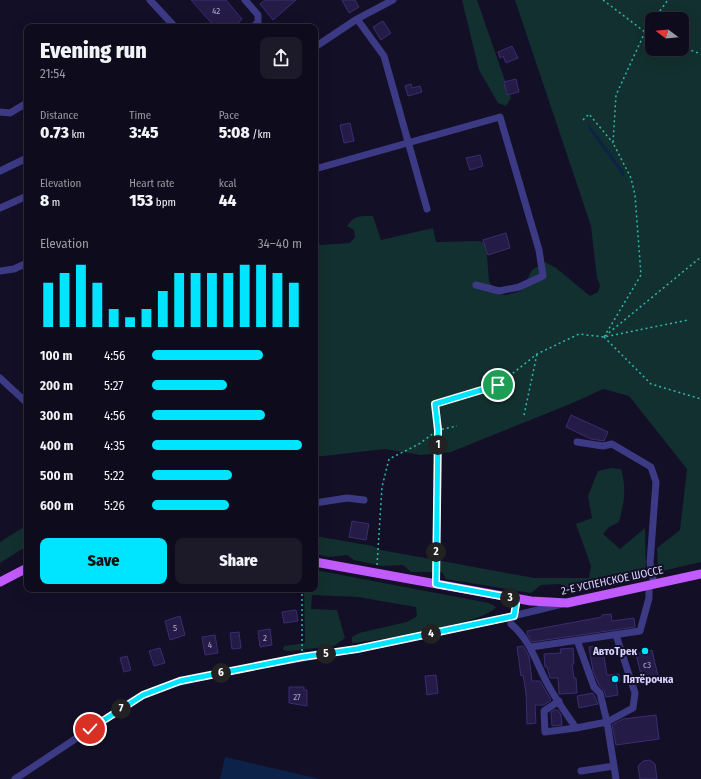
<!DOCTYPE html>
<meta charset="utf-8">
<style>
:root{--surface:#0e0b1c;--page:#1c1929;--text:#f1f3f6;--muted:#9b9ba3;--line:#2e2b3b;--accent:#00e5ff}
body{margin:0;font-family:"Fira Sans Condensed",sans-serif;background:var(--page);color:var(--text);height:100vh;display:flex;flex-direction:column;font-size:15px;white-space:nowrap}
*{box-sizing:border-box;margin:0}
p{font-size:13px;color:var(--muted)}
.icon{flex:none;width:22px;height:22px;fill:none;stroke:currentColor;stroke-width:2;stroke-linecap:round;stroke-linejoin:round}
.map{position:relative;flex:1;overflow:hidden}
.side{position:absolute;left:24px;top:24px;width:294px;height:568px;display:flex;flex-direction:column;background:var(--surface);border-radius:8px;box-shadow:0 4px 16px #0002,0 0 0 1px var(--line)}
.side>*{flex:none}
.needle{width:26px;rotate:286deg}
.fabs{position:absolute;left:645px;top:12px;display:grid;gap:8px}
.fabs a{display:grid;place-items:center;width:44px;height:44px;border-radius:8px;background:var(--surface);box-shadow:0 4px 16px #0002,0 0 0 1px var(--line);font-size:20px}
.pin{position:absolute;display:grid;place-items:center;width:34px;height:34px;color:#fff;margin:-17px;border:2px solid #fff;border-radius:50%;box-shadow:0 1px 4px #0007}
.km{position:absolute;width:20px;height:20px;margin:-10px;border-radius:50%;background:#222;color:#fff;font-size:11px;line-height:20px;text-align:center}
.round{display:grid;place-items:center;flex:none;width:42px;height:42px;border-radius:8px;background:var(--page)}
.headline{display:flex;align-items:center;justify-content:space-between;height:68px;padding:0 16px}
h1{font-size:22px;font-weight:800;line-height:30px}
.stats{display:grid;grid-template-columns:repeat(3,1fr);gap:6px;height:68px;padding:4px 16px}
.stats div{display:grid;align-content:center}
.stats b{font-size:17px;font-weight:800}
.stats small{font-size:11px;font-weight:400}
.stats p{font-size:11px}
.chart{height:112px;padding:8px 16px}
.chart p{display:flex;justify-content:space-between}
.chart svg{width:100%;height:72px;margin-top:4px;stroke:var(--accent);stroke-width:6}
.cta{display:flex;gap:8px;margin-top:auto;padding:8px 16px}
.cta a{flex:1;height:46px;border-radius:8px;background:var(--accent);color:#111;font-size:16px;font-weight:800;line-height:46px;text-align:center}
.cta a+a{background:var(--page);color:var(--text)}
ul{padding:0 16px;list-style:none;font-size:13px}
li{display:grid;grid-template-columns:64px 48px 1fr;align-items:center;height:30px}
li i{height:10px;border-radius:5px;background:var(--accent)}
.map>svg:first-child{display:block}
</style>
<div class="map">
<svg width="701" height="779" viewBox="0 0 701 779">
<rect width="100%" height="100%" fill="#130f26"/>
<!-- green -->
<path fill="#12302f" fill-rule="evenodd" d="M462 0H477L511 98 506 106 498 103 479 70Z
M515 0H701V562L658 572 657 548 680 530 687 469 629 396 603 389 575 402 451 452 421 455 385 449 315 457V239L320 245 350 243 355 237 354 230 347 226C354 215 360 216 373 216L381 240 433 228 436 242 479 241 486 243 489 281 497 294 506 295 521 291 532 270 545 262 556 268 590 296 598 292 600 285 597 278 591 226ZM652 19H682V49H652Z
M611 468 621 469C627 490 624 502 619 522L609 527 603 534 620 549 645 528 646 573 638 578 608 585 570 589 560 584 541 585 531 593 446 579 442 572H411L403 565 382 566 354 560 347 555 329 557 315 554V536L373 546 381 550 534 578H589L591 566 576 524 592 518 588 496 598 471Z
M27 525V546L0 563V542Z
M315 570 489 603 496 607C484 624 376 641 352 643V637L359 633 407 622 417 616 416 607 358 597 312 595 311 609 337 610 345 638 334 646 289 651 283 650 284 646 305 643 304 593 294 589H315Z"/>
<!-- water -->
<path fill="#0c2248" d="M588 123 624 172V177L589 129Z
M225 757 320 779H220Z"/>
<!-- building -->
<path fill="#241b47" stroke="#3b2d73" d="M191 0H226L242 19 234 27H215Z
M265 0H296L273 20 260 4Z
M342 0H355L359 7 349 13Z
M383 21 391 33 381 40 373 27Z
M512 46 518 58 506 63 503 56 500 58 498 52Z
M516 79 519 92 507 95 504 82Z
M411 84 412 88 420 86 422 92 408 96 405 86Z
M350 123 354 141 344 143 340 125Z
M480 155 483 166 470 170 466 158Z
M506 233 510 248 488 255 483 240Z
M571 415 608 432 604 441 591 439 566 427Z
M352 521 369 524 366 540 349 537Z
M296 610 298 621 284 623 282 612Z
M611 614 612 621 634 618 635 627 532 642 527 634V631L602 617V615Z
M180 616 185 635 170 640 165 621Z
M270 629 272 645 260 647 258 631Z
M239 632 241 648 232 649 230 633Z
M215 635 218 653 205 655 202 637Z
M523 646 529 656 532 681H540L551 700 544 705H535L536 723 527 724 526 693 523 675 521 676 517 647Z
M595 646 596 651 603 650 607 675 619 674 620 681 616 682 618 695 606 697 604 690 599 685 593 671 589 647Z
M160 648 165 663 154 666 149 651Z
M573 648 574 664H572L574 678H576L577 693 559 694 558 678H550L547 667H545L544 654 561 653 560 649Z
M652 650 658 676 642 679 636 654Z
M127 656 131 670 124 672 120 658Z
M436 675 438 693 427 695 425 676Z
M289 687H304V690H307V706L289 703Z
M593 693 598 704 579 708 577 696Z
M554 710H558L561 715 562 725 552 726 551 712Z
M656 715 659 739 616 745 612 725 623 719Z
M650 760 655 764 657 779H640L638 766 643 761Z"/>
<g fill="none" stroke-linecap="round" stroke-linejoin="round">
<!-- path -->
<path stroke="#2fb8b0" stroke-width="1.5" stroke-dasharray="2 3" stroke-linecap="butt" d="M603 0 645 32 652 35
M654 19 668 0
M682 47 701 54
M583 120 589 114 613 143
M605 336 701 257
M604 337 641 275 635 195 631 178 613 143 616 95 645 32 652 22
M604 337 651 384 701 399
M524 415 537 354
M377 565 382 487 389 459 419 444 438 430 435 404 498 385 537 354 579 334 604 337 688 320
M436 576 438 430 457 426
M302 589V651"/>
<!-- minor -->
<path stroke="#3d3a85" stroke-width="7" d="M150 0 175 27
M245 0 258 15V22L253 27
M357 19 384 56 427 209
M315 47 357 19 393 0
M0 112 10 113 25 104
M315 169 500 117 539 250 543 276 519 287 499 291 476 285
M0 171 27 158
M0 208 27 196
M0 271 14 269 27 263
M0 378 27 403
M577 442 603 446 612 444 651 467 656 482 650 563 654 584
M315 503 347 498 364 500
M508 597 516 604 514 617
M511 624C530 640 535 660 546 681 554 697 566 713 576 728L545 732 544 711 559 701
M531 647 640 631 649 598V585
M576 728 607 722 600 693 594 687 577 640
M581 771 614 766
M15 779 134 700C160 685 188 680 217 674 264 664 311 657 358 649 426 636 495 621 562 604
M616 779 607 722 633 708 635 693 616 635"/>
<!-- major -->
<path stroke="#c25bff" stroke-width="9" d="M315 562 531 601 567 603 701 574
M0 582 27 568"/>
</g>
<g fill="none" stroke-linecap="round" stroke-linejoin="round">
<!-- route casing -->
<g stroke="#fff" stroke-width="8">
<path id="route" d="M90 729 143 695 180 681 302 657 357 649 514 616 516 604 507 597 436 584 438 430 435 404 498 385"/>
</g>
<!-- route -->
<use href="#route" stroke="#00e5ff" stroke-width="5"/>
</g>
<!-- markers -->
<g fill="#00e5ff" stroke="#130f26" stroke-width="1.5">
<circle cx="645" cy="651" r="4"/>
<circle cx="615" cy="679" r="4"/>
</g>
<g text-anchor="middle" stroke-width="4" stroke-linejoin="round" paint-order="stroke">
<!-- number labels -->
<g font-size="9" fill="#aca6d1">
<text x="216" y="14">42</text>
<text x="175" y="631">5</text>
<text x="265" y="641">2</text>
<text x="210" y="648">4</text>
<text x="647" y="668">с3</text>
<text x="297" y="700">27</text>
</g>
<!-- street labels -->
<g font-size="11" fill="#d9d4ff" stroke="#130f26">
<text transform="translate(612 580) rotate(-12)" y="4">2-Е УСПЕНСКОЕ ШОССЕ</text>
</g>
<!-- poi labels -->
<g font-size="11" font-weight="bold" fill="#d9d4ff" stroke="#130f26" text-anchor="end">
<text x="637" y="655">АвтоТрек</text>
<text x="623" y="683" text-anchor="start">Пятёрочка</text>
</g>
</g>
</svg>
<div class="fabs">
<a><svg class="needle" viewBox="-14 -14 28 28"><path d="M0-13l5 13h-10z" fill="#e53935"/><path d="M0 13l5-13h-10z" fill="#9b9ba3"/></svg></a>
</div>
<div class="pin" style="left:498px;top:385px;background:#1e9e55"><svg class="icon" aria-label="arrive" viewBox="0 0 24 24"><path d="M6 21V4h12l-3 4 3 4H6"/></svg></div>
<div class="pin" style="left:90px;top:729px;background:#d93025"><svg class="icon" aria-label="check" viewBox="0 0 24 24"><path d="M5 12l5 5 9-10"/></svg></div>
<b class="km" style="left:438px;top:445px">1</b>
<b class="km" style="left:436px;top:552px">2</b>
<b class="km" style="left:510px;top:598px">3</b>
<b class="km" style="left:431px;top:634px">4</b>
<b class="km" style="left:326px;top:654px">5</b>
<b class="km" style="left:221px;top:673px">6</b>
<b class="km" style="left:121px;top:709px">7</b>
<section class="side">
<div class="headline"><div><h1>Evening run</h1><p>21:54</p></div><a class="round"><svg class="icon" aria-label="share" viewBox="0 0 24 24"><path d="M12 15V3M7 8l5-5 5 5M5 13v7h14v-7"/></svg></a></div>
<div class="stats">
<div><p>Distance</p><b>0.73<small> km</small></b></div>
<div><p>Time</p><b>3:45</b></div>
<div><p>Pace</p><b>5:08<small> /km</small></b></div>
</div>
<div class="stats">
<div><p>Elevation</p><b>8<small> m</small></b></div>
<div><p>Heart rate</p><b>153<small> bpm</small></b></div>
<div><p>kcal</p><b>44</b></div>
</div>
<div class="chart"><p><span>Elevation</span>34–40 m</p>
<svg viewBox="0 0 160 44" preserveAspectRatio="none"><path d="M5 44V17M15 44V11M25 44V6M35 44V17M45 44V33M55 44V38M65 44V33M75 44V22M85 44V11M95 44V11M105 44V11M115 44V11M125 44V6M135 44V6M145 44V11M155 44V17"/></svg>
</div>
<ul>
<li><b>100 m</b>4:56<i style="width:74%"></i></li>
<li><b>200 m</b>5:27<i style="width:50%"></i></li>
<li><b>300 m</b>4:56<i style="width:75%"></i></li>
<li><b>400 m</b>4:35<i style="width:100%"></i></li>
<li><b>500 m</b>5:22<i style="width:53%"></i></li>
<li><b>600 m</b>5:26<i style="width:51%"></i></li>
</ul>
<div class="cta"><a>Save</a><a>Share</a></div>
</section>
</div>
